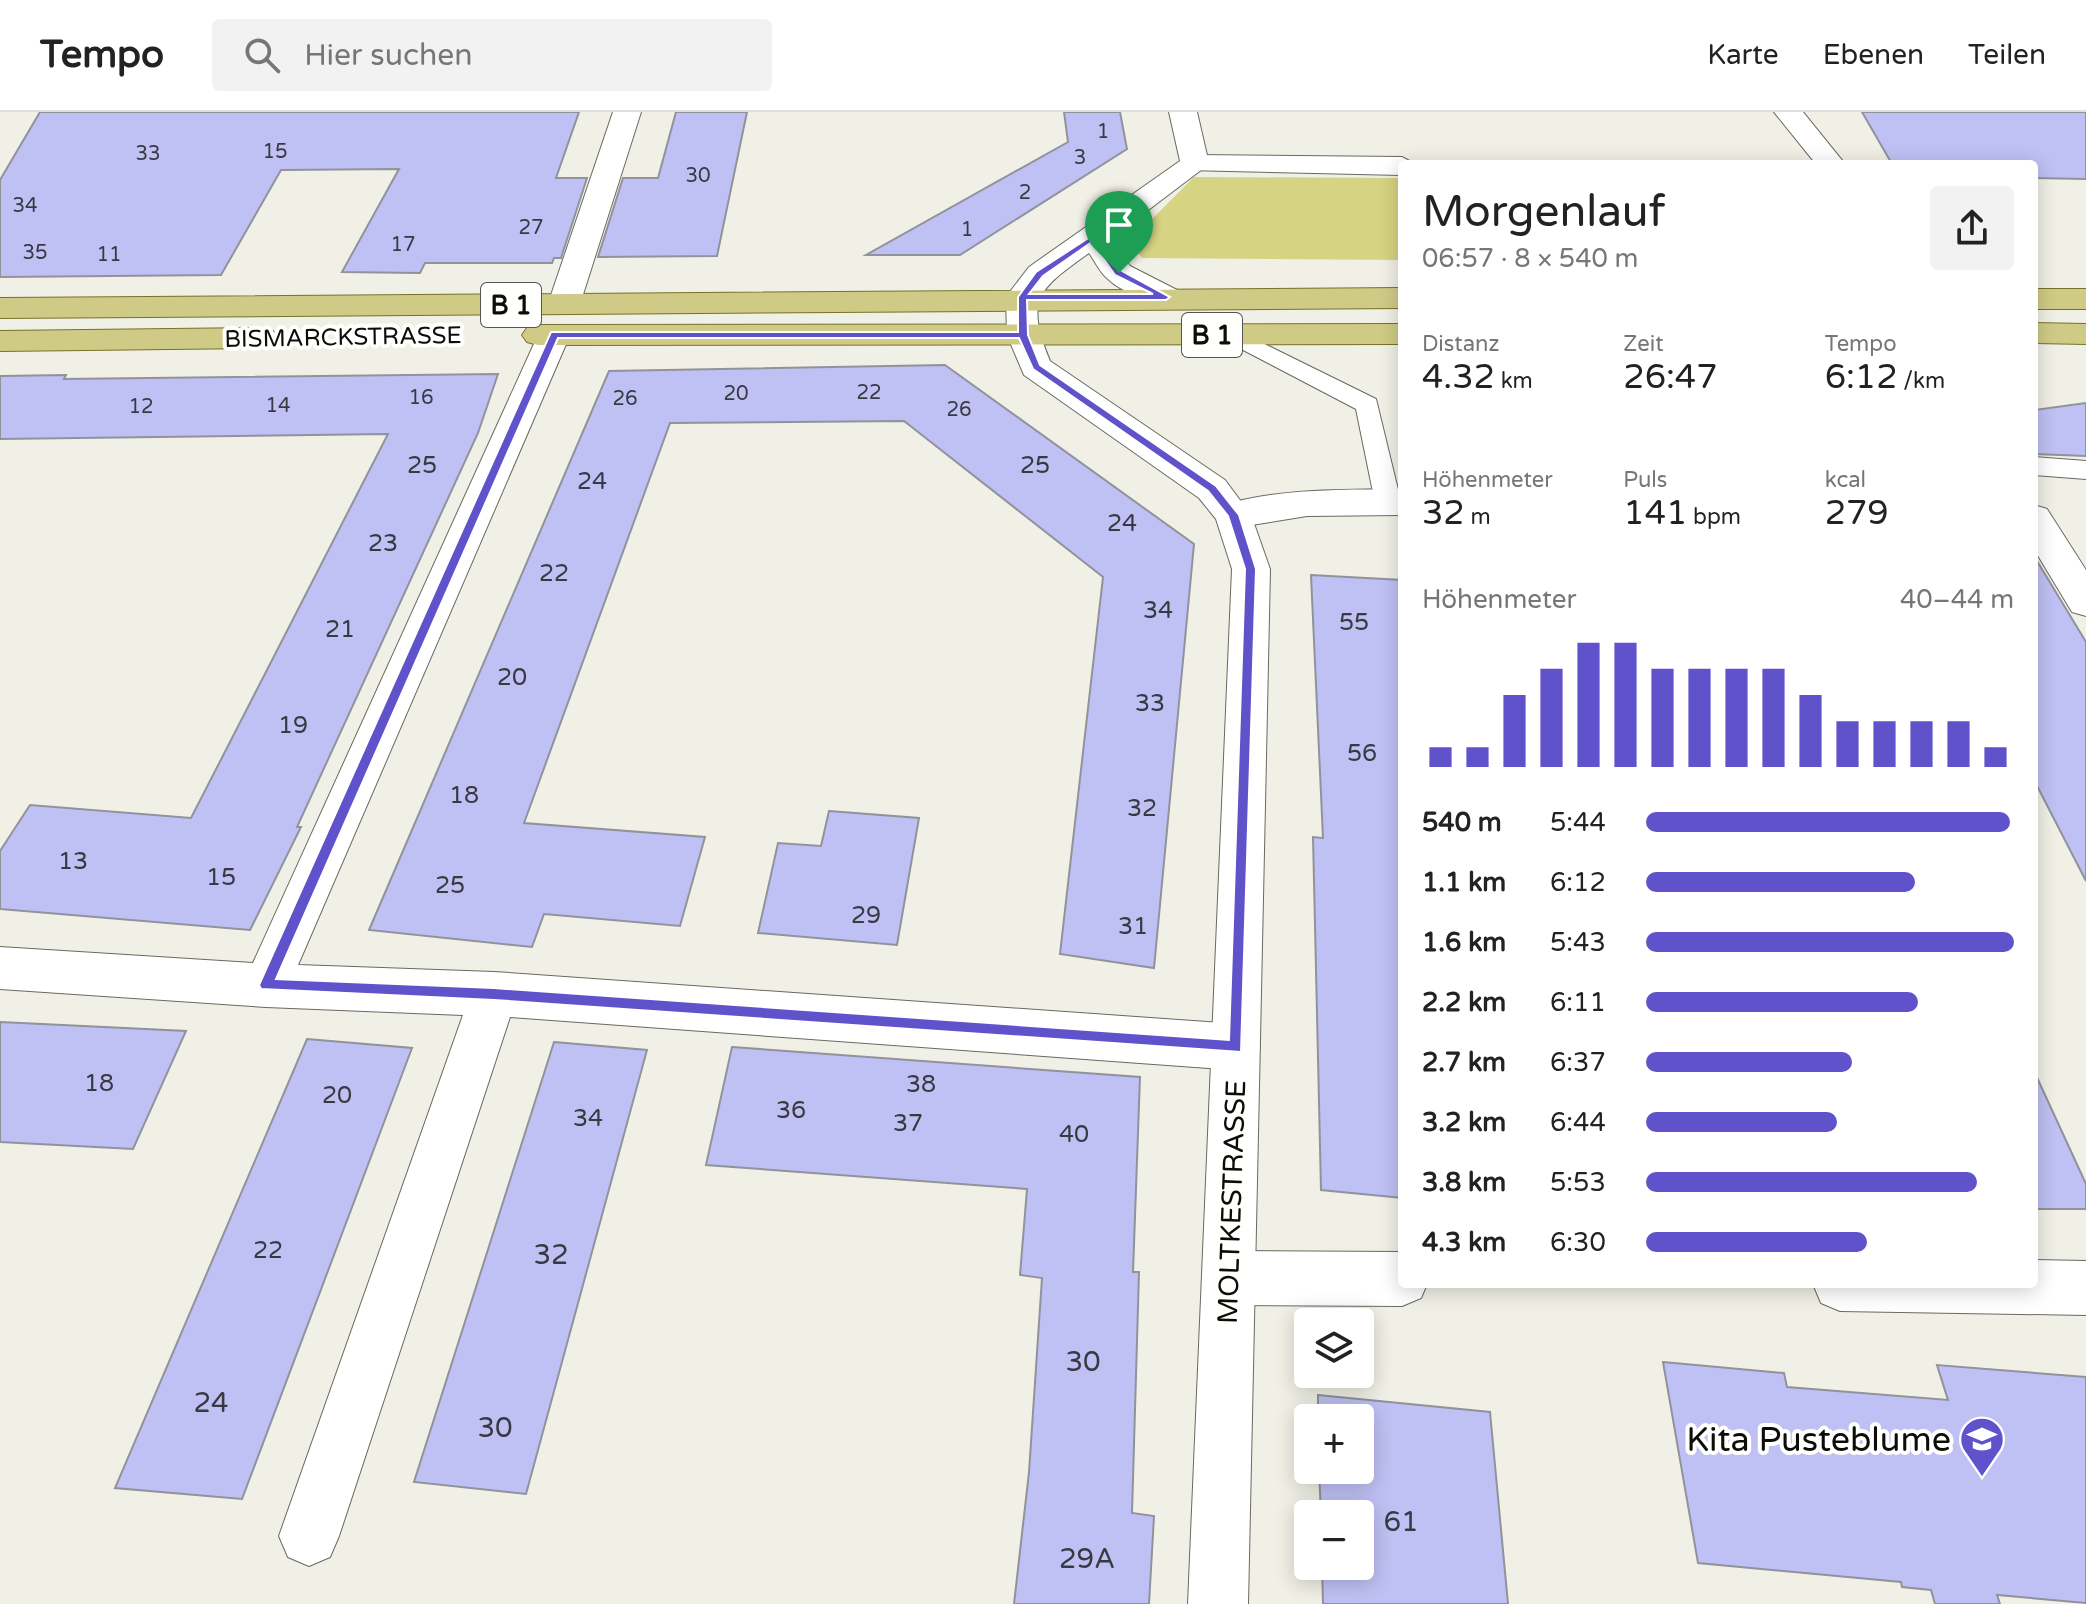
<!DOCTYPE html>
<html lang="de">
<meta charset="utf-8">
<style>
:root{--surface:#fff;--page:#f2f2f2;--text:#222;--muted:#767676;--line:#e0e0e0;--accent:#6052cb}
body{margin:0;font-family:"Varela Round",sans-serif;background:var(--page);color:var(--text);height:100vh;display:flex;flex-direction:column;font-size:30px;white-space:nowrap}
*{box-sizing:border-box;margin:0}
p{font-size:26px;color:var(--muted)}
.icon{flex:none;width:44px;height:44px;fill:none;stroke:currentColor;stroke-width:2;stroke-linecap:round;stroke-linejoin:round}
.map{position:relative;flex:1;overflow:hidden}
.drawer{position:absolute;left:1398px;top:48px;width:640px;height:1128px;display:flex;flex-direction:column;background:var(--surface);border-radius:8px;box-shadow:0 4px 20px #0003}
.drawer>*{flex:none}
.buttons{position:absolute;left:1294px;top:1196px;display:grid;gap:16px}
.buttons a{display:grid;place-items:center;width:80px;height:80px;border-radius:8px;background:var(--surface);box-shadow:0 4px 20px #0003;font-size:40px}
.pin{position:absolute;display:grid;place-items:center;width:68px;height:68px;color:#fff;margin:-82px -34px;border-radius:50% 50% 50% 0;rotate:-45deg;box-shadow:0 0 8px #0007}
.pin .icon{rotate:45deg}
.round{display:grid;place-items:center;flex:none;width:84px;height:84px;border-radius:8px;background:var(--page)}
.head{display:flex;align-items:center;justify-content:space-between;height:136px;padding:0 24px}
h1{font-size:44px;font-weight:600;line-height:60px}
.stats{display:grid;grid-template-columns:repeat(3,1fr);gap:12px;height:136px;padding:8px 24px}
.stats div{display:grid;align-content:center}
.stats b{font-size:34px;font-weight:600}
.stats small{font-size:22px;font-weight:400}
.stats p{font-size:22px}
.chart{height:224px;padding:16px 24px}
.chart p{display:flex;justify-content:space-between}
.chart svg{width:100%;height:144px;margin-top:8px;stroke:var(--accent);stroke-width:6}
ul{padding:0 24px;list-style:none;font-size:26px}
li{display:grid;grid-template-columns:128px 96px 1fr;align-items:center;height:60px}
li i{height:20px;border-radius:10px;background:var(--accent)}
header{display:flex;align-items:center;gap:48px;box-sizing:border-box;height:112px;padding:0 40px;background:var(--surface);border-bottom:2px solid var(--line)}
header strong{font-size:38px}
nav{display:flex;gap:44px;margin-inline-start:auto;font-size:28px}
.search{width:560px;height:72px;background:var(--page);display:flex;align-items:center;gap:20px;box-sizing:border-box;padding:0 28px;border-radius:8px;color:var(--muted);font-size:30px}
.map>svg:first-child{display:block}
</style>
<header>
<strong>Tempo</strong>
<div class="search"><svg class="icon" aria-label="search" viewBox="0 0 24 24"><circle cx="10" cy="10" r="6"/><path d="M15 15l6 6"/></svg>Hier suchen</div>
<nav><a>Karte</a><a>Ebenen</a><a>Teilen</a></nav>
</header>
<div class="map">
<svg width="2086" height="1492" viewBox="0 0 2086 1492">
<rect width="100%" height="100%" fill="#f1f0e6"/>
<!-- green -->
<path fill="#d6d382" d="M1194 65 1402 66V148L1142 146 1130 129Z"/>
<!-- building -->
<path fill="#bfc1f4" stroke="#91929b" stroke-width="2" d="M40 0H579L556 66H587L561 146H554L552 151H425L420 161 342 160 399 57 281 58 221 163 0 165V68Z
M676 0H747L717 144 598 145 623 66H658Z
M1064 0H1120L1127 37 960 143H866L1068 30Z
M1862 0H2086V67L2034 66V52H1892Z
M945 253 1194 432 1154 856 1060 842 1103 465 904 309 670 311 524 711 705 725 680 814 544 802 532 835 369 818 609 259Z
M498 262 478 321 297 715H301L250 818 0 797V739L30 693 191 706 388 322 0 327V264L66 263 64 267Z
M2086 291V344L2034 342V298Z
M2034 444 2086 530V769L2034 668Z
M1311 463 1402 468V1086L1321 1078 1313 725 1323 726Z
M829 699 919 706 897 833 758 821 778 731 821 734Z
M0 910 186 919 133 1037 0 1030Z
M307 927 412 936 242 1387 115 1376Z
M554 930 647 938 526 1382 414 1370Z
M732 935 1140 965 1133 1160H1139L1132 1401 1154 1404 1149 1492H1014L1029 1360 1042 1166 1020 1163 1027 1077 706 1053Z
M2034 959 2086 1072V1097H2034Z
M1663 1250 1784 1261 1787 1275 1948 1288 1937 1253 2086 1265V1491L1997 1483 2000 1492H1935L1931 1478 1902 1475 1901 1470 1698 1451Z
M1318 1283 1490 1300 1508 1492H1323L1322 1454H1360V1402H1321L1319 1358H1360V1306H1318Z"/>
<g fill="none" stroke-linecap="round" stroke-linejoin="round">
<!-- service casing -->
<g stroke="#696960" stroke-width="2">
<path id="service" d="M1230 215 1376 287 1401 390 1397 397 1388 399 1379 397 1375 390 1356 297 1222 227 1218 222 1222 217Z
M2034 345 2086 349V367L2034 363Z"/>
</g>
<!-- minor casing -->
<g stroke="#696960" stroke-width="2">
<path id="minor" d="M613 0H641L580 192 575 199 564 202 553 199 548 192Z
M1774 0H1803L1845 52H1816Z
M1195 43 1402 45 1415 52H1402V63L1185 58 1181 52 1185 46Z
M554 213 565 216 570 223 298 853 494 860 1236 912 1253 919 1260 935 1253 951 1236 958 510 905 339 1424 330 1445 309 1454 288 1445 279 1424 463 903 266 895 0 877V835L253 851 538 223 543 216Z
M1402 377V403L1307 404 1233 416 1220 412 1215 403 1220 394C1279 376 1341 378 1402 377Z
M2034 393 2047 397 2086 458V504L2072 500 2034 437Z
M1229 1139 1402 1140V1172H1427L1421 1186 1402 1194 1229 1193 1210 1185 1202 1166 1210 1147Z
M2034 1148 2086 1149V1203L1840 1199 1821 1191 1813 1172H2034Z"/>
</g>
<!-- tertiary casing -->
<g stroke="#696960" stroke-width="2">
<path id="tertiary" d="M1169 0H1197L1209 52 1110 127 1130 154 1177 178 1182 185 1177 192C1160 196 1121 180 1108 167 1100 161 1095 149 1089 141 1039 177 1024 186 1050 249L1225 368 1251 403 1270 457 1248 1492H1188L1232 457 1216 407 1199 386 1024 263 1007 223 1006 185 1029 155 1180 49Z"/>
</g>
<!-- primary casing -->
<g stroke="#767227" stroke-width="2">
<path id="primary" d="M1402 176V196L0 206V186Z
M2034 177H2086V197H2034Z
M2034 211 2086 212V232L2034 231Z
M1402 212V232L538 233 527 230 522 223 527 216 538 213Z
M262 216 273 219 278 226 273 233 262 236 0 239V219Z"/>
</g>
<!-- service -->
<use href="#service" fill="#fff" fill-rule="evenodd"/>
<!-- minor -->
<use href="#minor" fill="#fff" fill-rule="evenodd"/>
<!-- tertiary -->
<use href="#tertiary" fill="#fff" fill-rule="evenodd"/>
<!-- primary -->
<use href="#primary" fill="#cfcb87" fill-rule="evenodd"/>
</g>
<!-- route -->
<path fill="#6052cb" stroke="#fff" stroke-width="2" fill-rule="evenodd" d="M1093 123 1122 159 1170 185 1166 188H1027L1028 223 1040 253 1216 374 1239 403 1256 457 1241 940 494 888 261 877 259 873 551 220H1018V185L1036 160ZM1092 130 1115 163 1153 182H1029L1043 164ZM558 226H1019L1033 257 1208 379 1228 404 1245 457 1229 928 494 876 276 867Z"/>
<!-- icons -->
<defs>
<g id="school-pin" transform="scale(2.3)"><path d="M0 17L-7.5 6A9.5 9.5 0 1 1 7.5 6Z" fill="#6052cb" stroke="#fffffe"/><path d="M0-5L7-2L0 1L-7-2ZM-4 1L0 2.5L4 1V4Q0 6-4 4Z" fill="#fff"/></g>
</defs>
<g fill-rule="evenodd">
<use href="#school-pin" x="1982" y="1327"/>
</g>
<g text-anchor="middle" stroke-width="8" stroke-linejoin="round" paint-order="stroke">
<!-- far-number labels -->
<g font-size="20" fill="#393943">
<text x="1103" y="26">1</text>
<text x="275" y="46">15</text>
<text x="148" y="48">33</text>
<text x="1080" y="52">3</text>
<text x="698" y="70">30</text>
<text x="1025" y="87">2</text>
<text x="25" y="100">34</text>
<text x="531" y="122">27</text>
<text x="967" y="124">1</text>
<text x="403" y="139">17</text>
<text x="35" y="147">35</text>
<text x="109" y="149">11</text>
<text x="869" y="287">22</text>
<text x="736" y="288">20</text>
<text x="421" y="292">16</text>
<text x="625" y="293">26</text>
<text x="278" y="300">14</text>
<text x="141" y="301">12</text>
<text x="959" y="304">26</text>
</g>
<!-- far-street labels -->
<g font-size="24" fill="#0c0c08" stroke="#fffffe">
<text transform="translate(343 225) rotate(-1)" y="8">BISMARCKSTRASSE</text>
</g>
<!-- number labels -->
<g font-size="24" fill="#393943">
<text x="422" y="361">25</text>
<text x="1035" y="361">25</text>
<text x="592" y="377">24</text>
<text x="1122" y="419">24</text>
<text x="383" y="439">23</text>
<text x="554" y="469">22</text>
<text x="1158" y="506">34</text>
<text x="1354" y="518">55</text>
<text x="340" y="525">21</text>
<text x="512" y="573">20</text>
<text x="1150" y="599">33</text>
<text x="293" y="621">19</text>
<text x="1362" y="649">56</text>
<text x="464" y="691">18</text>
<text x="1142" y="704">32</text>
<text x="73" y="757">13</text>
<text x="221" y="773">15</text>
<text x="450" y="781">25</text>
<text x="866" y="811">29</text>
<text x="1133" y="822">31</text>
<text x="99" y="979">18</text>
<text x="921" y="980">38</text>
<text x="337" y="991">20</text>
<text x="791" y="1006">36</text>
<text x="588" y="1014">34</text>
<text x="908" y="1019">37</text>
<text x="1074" y="1030">40</text>
<text x="268" y="1146">22</text>
</g>
<!-- shield labels -->
<g fill="#fffffe" stroke="#555552" stroke-width="2">
<rect x="481" y="171" width="60" height="44" rx="6"/>
<rect x="1182" y="201" width="60" height="44" rx="6"/>
</g>
<g font-size="26" font-weight="bold" fill="#0c0c08">
<text x="511" y="202">B 1</text>
<text x="1212" y="232">B 1</text>
</g>
<!-- street labels -->
<g font-size="28" fill="#0c0c08" stroke="#fffffe">
<text transform="translate(1231 1090) rotate(-88)" y="10">MOLTKESTRASSE</text>
</g>
<!-- near-number labels -->
<g font-size="28" fill="#393943">
<text x="551" y="1152">32</text>
<text x="1083" y="1259">30</text>
<text x="211" y="1300">24</text>
<text x="495" y="1325">30</text>
<text x="1401" y="1419">61</text>
<text x="1087" y="1456">29A</text>
</g>
<!-- near-poi labels -->
<g font-size="34" fill="#0c0c08" stroke="#fffffe" text-anchor="end">
<text x="1951" y="1339">Kita Pusteblume</text>
</g>
</g>
</svg>
<div class="buttons">
<a><svg class="icon" aria-label="layers" viewBox="0 0 24 24"><path d="M12 4l9 5-9 5-9-5zM3 14l9 5 9-5"/></svg></a>
<a>+</a>
<a>−</a>
</div>
<div class="pin" style="left:1119px;top:161px;background:#1e9e55"><svg class="icon" aria-label="arrive" viewBox="0 0 24 24"><path d="M6 21V4h12l-3 4 3 4H6"/></svg></div>
<section class="drawer">
<div class="head"><div><h1>Morgenlauf</h1><p>06:57 · 8 × 540 m</p></div><a class="round"><svg class="icon" aria-label="share" viewBox="0 0 24 24"><path d="M12 15V3M7 8l5-5 5 5M5 13v7h14v-7"/></svg></a></div>
<div class="stats">
<div><p>Distanz</p><b>4.32<small> km</small></b></div>
<div><p>Zeit</p><b>26:47</b></div>
<div><p>Tempo</p><b>6:12<small> /km</small></b></div>
</div>
<div class="stats">
<div><p>Höhenmeter</p><b>32<small> m</small></b></div>
<div><p>Puls</p><b>141<small> bpm</small></b></div>
<div><p>kcal</p><b>279</b></div>
</div>
<div class="chart"><p><span>Höhenmeter</span>40–44 m</p>
<svg viewBox="0 0 160 44" preserveAspectRatio="none"><path d="M5 44V38M15 44V38M25 44V22M35 44V14M45 44V6M55 44V6M65 44V14M75 44V14M85 44V14M95 44V14M105 44V22M115 44V30M125 44V30M135 44V30M145 44V30M155 44V38"/></svg>
</div>
<ul>
<li><b>540 m</b>5:44<i style="width:99%"></i></li>
<li><b>1.1 km</b>6:12<i style="width:73%"></i></li>
<li><b>1.6 km</b>5:43<i style="width:100%"></i></li>
<li><b>2.2 km</b>6:11<i style="width:74%"></i></li>
<li><b>2.7 km</b>6:37<i style="width:56%"></i></li>
<li><b>3.2 km</b>6:44<i style="width:52%"></i></li>
<li><b>3.8 km</b>5:53<i style="width:90%"></i></li>
<li><b>4.3 km</b>6:30<i style="width:60%"></i></li>
</ul>
</section>
</div>
